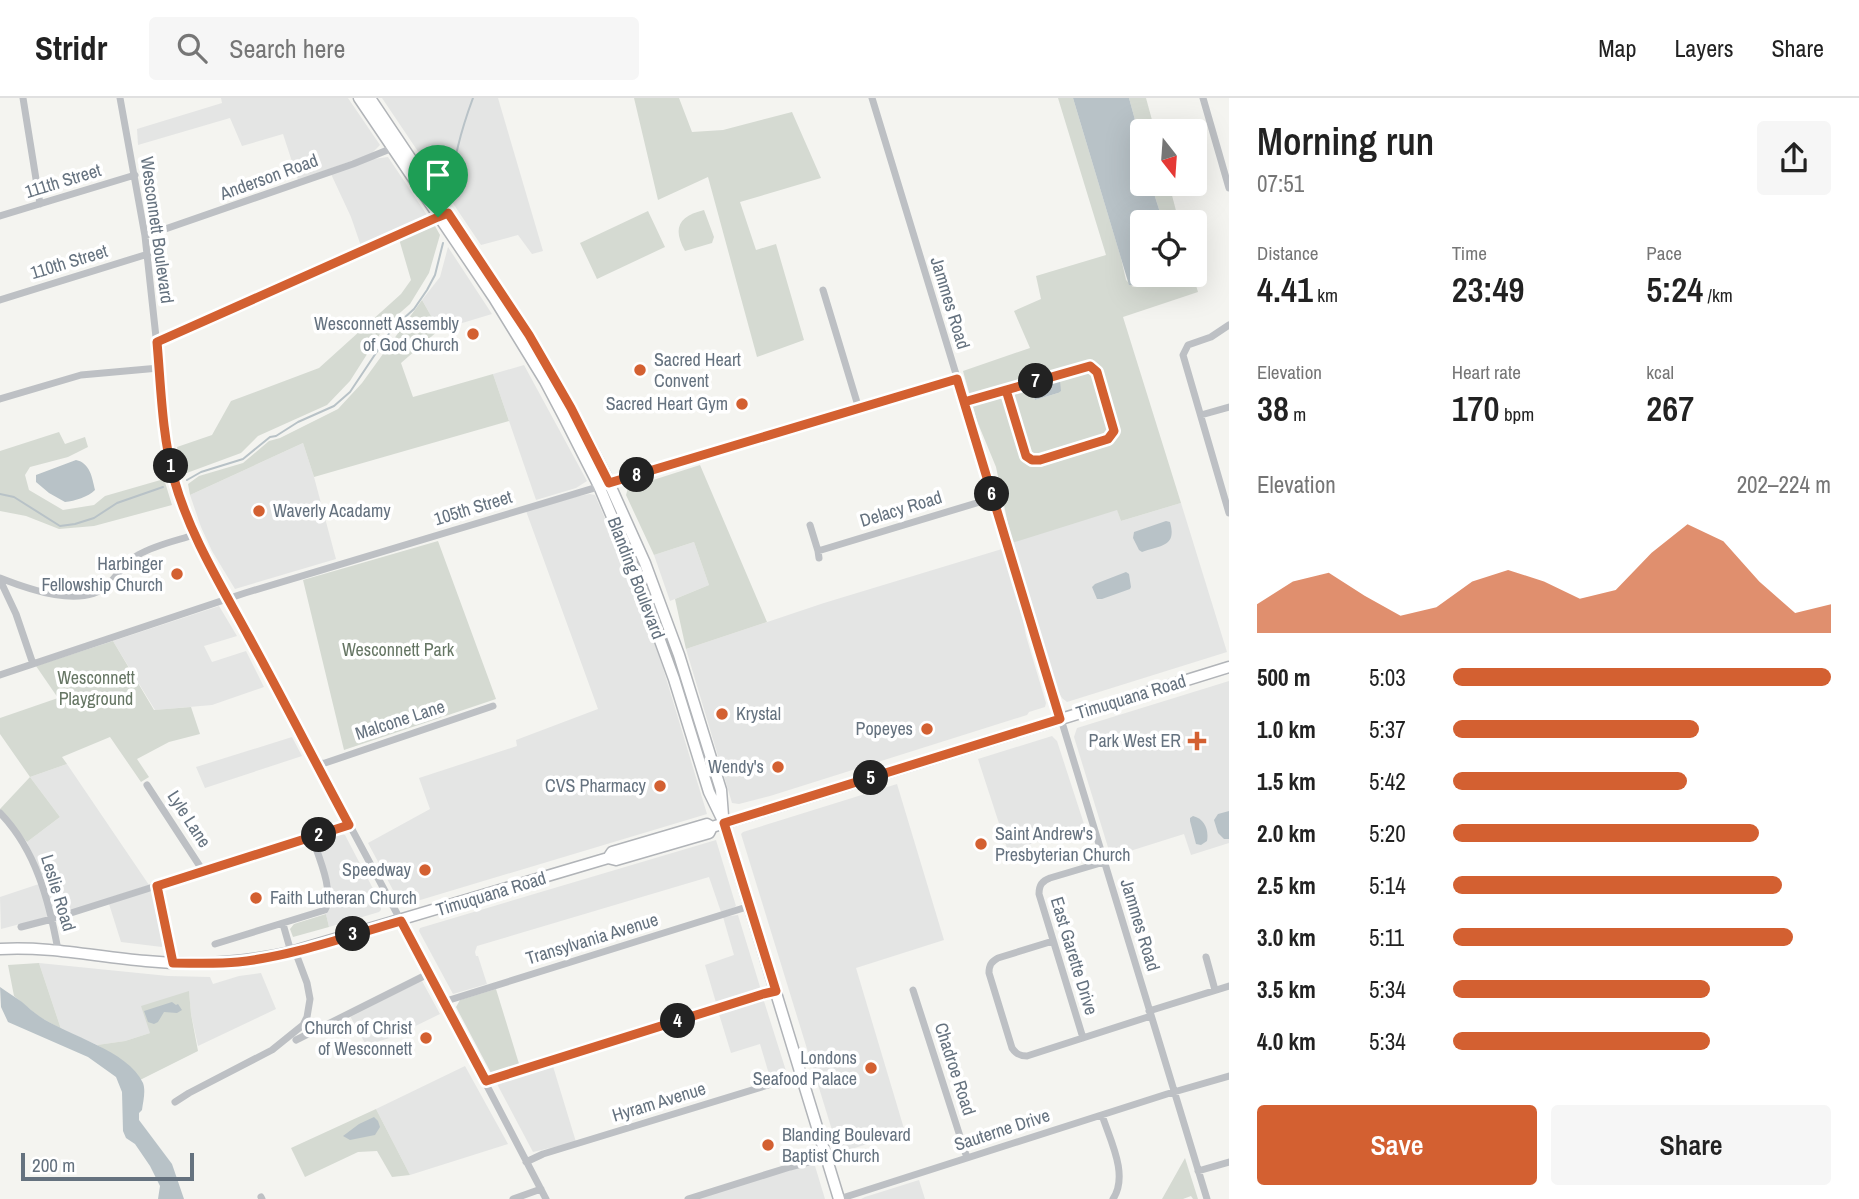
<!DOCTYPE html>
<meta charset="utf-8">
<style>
:root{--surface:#fff;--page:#f6f6f6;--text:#222;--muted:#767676;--line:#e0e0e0;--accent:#d36031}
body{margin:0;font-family:"Archivo Narrow",sans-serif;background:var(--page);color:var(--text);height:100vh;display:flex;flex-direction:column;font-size:26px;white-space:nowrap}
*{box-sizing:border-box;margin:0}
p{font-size:23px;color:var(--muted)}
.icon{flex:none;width:38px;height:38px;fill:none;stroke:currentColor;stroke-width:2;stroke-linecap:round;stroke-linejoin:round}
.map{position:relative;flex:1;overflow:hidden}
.drawer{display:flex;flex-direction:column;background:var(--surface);width:630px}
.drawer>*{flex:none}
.needle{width:46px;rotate:163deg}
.tools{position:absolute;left:1130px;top:21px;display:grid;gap:14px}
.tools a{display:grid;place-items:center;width:77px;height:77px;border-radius:7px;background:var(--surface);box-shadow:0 7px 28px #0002;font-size:35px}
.scale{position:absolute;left:21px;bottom:18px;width:173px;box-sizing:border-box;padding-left:7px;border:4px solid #65727f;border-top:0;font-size:19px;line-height:24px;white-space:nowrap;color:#65727f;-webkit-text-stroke:5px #fff;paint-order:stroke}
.pin{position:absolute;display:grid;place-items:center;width:60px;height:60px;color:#fff;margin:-72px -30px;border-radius:50% 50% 50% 0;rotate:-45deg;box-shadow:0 0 7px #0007}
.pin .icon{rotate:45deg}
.km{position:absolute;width:35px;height:35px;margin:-18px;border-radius:50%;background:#222;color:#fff;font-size:19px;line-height:35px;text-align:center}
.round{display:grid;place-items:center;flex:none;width:74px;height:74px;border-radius:7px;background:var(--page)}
.headline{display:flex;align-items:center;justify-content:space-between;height:119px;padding:0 28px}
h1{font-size:38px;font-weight:600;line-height:52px}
.figures{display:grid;grid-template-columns:repeat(3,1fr);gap:10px;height:119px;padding:7px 28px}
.figures div{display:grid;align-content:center}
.figures b{font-size:35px;font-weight:600}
.figures small{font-size:19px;font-weight:400}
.figures p{font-size:19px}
.chart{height:196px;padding:14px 28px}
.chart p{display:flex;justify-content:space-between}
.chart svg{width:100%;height:126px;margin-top:7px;fill:var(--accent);opacity:.7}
.button{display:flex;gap:14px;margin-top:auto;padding:14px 28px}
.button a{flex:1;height:80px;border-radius:7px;background:var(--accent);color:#fff;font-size:28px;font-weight:600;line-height:80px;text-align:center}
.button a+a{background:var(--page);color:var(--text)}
ul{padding:0 28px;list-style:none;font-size:23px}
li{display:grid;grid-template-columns:112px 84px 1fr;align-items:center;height:52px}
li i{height:18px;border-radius:9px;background:var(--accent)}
header{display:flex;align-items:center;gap:42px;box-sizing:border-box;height:98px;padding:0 35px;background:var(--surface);border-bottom:2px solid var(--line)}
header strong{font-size:33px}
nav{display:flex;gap:38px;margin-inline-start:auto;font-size:24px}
.search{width:490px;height:63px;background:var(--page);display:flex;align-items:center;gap:18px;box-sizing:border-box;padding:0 24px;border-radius:7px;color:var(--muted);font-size:26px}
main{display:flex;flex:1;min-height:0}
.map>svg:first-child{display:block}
</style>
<header>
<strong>Stridr</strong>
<div class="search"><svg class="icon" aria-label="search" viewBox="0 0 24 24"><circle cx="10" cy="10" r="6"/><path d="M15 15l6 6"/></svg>Search here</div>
<nav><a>Map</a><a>Layers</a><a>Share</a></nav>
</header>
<main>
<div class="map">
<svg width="1229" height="1101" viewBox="0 0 1229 1101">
<rect width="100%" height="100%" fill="#f4f4f0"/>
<!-- built -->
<path fill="#e4e5e4" d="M221 0H348L380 47 371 56 298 82 283 36 242 48 230 20 138 47 137 31 222 5Z
M382 0H498L543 153 532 156 518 137 481 147Z
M388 59 427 117 422 123 362 151 351 119 331 76 373 61Z
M448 149 492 216 439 232 422 202 440 179Z
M524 267 587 383 576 390 536 402 493 276Z
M303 345 314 379 336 461 235 491 212 453 201 429 190 397Z
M590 396 595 397 635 491 663 570 707 716 407 806 403 805 393 792 368 745 430 711 419 680 517 648 516 642 598 611 526 413 579 398Z
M1181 405 1227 554 1067 604 1062 600 1056 589 1010 445 1117 411 1121 423Z
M694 444 709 487 670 503 654 457Z
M1002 451 1020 506 1026 538 1046 605 1045 609 1029 614 1027 617 770 698 739 706 732 705 686 551 824 505Z
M219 508 237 538 204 548 212 564 246 553 264 589 212 607 155 612 113 543Z
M1229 583V745L1191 757 1184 736 1111 759 1074 639 1077 630Z
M1052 638 1057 643 1085 729 1008 753 978 661Z
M292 639 302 658 205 690 196 669Z
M67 666 149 787 62 815H57L51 808 40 774 27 744 60 719 30 679Z
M897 686 944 842 856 870 905 1034 839 1055 741 736 743 734Z
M341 736 345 737 381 806V812L379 814 329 829 326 816 332 808 331 788 317 746 319 742Z
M716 742 736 808 733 810 721 814 709 779 477 848 475 854 476 858H478L487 886 453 896 419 833 420 830Z
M39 786 48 815 47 819 1 831 0 799Z
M149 793 157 797 166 841 162 849 121 844 109 806Z
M738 817 761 892 717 908 705 867 734 857 723 819Z
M39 865 168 878 210 879 213 886 239 878 261 875 276 911 198 948 191 916 189 894 150 935 125 943 97 947 61 931Z
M422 883 440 916 393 939 366 947 350 918Z
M763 900 787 976 771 983 760 946 731 955 718 913Z
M552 965 576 1044 533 1054 497 986 499 982Z
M465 968 508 1046 410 1077 376 1011Z
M806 1067 815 1068 825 1101H696Z
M919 1082 925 1101H861L865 1099Z"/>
<!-- green -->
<path fill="#d5dad2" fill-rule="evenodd" d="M634 0H679L692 34 723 32 792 14 821 80 740 104 756 152 776 146 804 242 757 259 708 79 658 102Z
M1058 0H1073L1121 160 1126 182 1133 189 1146 186 1172 177H1193L1198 194 1123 219 1181 405 1121 423 1117 412 1012 445 996 369 977 323 963 273 1030 250 1014 213 1041 201 1036 178 1106 157ZM1031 275 1041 277 1051 275 1058 295 1035 302 1032 294Z
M1129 0H1146L1155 33H1143V51Z
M1151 86H1169L1179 124H1163Z
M704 112 714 139 712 145 685 153C672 130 679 118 704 112Z
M648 113 665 149 597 181 580 145Z
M429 128H435L440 137 429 175 410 206 385 228 350 283 327 307 258 338 241 355 184 376 177 349 212 337 231 303 319 270 401 196 411 182 399 141Z
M422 202 439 232 401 265 413 299 493 276 509 323 314 379 303 345 190 397 188 386 199 378 243 365 269 343 280 340 338 311 362 285Z
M59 334 65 346 85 339 88 349 68 359 30 369 25 377 29 392 63 412 94 407 105 398 164 381 172 407 94 428 59 431 26 418 0 413V353Z
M700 367 767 524 686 551 675 501 709 487 694 444 654 457 626 397 628 390Z
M438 443 496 601 344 652 303 482Z
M113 543 154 612 191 609 200 636 169 644 137 661 149 679 141 684 110 639 62 659 67 666 30 679 60 719 27 744 0 711 30 679 0 636V620L58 600 36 568Z
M326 816 329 829 293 839 290 831 294 826Z
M39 865 61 931 38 918 14 898 8 867Z
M496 891 520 969 493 976 491 975 456 909 460 902Z
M189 893 191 916 198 953 140 982 124 964 97 947 125 943 150 935 141 908Z
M376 1011 410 1077 392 1079 377 1053 358 1054 305 1079 291 1050Z
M1185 1060 1198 1101H1193L1191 1098 1183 1101H1162Z"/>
<!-- water -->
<path fill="#b8c2c7" d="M1073 0H1129L1143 51V86H1151L1163 124H1143V177H1172L1169 179 1138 188 1129 187Z
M1031 275 1041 277 1054 276 1060 283 1061 293 1058 295 1035 302 1026 279V276Z
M76 362C90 365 92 379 95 392 88 399 75 403 65 404L49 395 36 384V377Z
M1166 423 1170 424C1177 449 1161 447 1142 454L1139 452 1133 440 1134 434Z
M1126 474 1129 476 1131 489 1130 491 1102 501H1097L1092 489 1095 486Z
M1229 713V741H1224L1218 735 1214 722 1218 716Z
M1193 718C1205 721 1209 732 1207 743L1201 747 1196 746 1190 723V720Z
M0 889C7 894 15 899 22 904 28 909 33 914 39 918 68 938 128 952 143 985 146 993 143 1004 142 1012L139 1015V1022L172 1066 184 1101H158L160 1088 150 1068 135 1046 126 1040 123 1033 122 994 116 979 88 959 8 924 1 909Z
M172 904 176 907 178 906 182 912 177 915 164 914 158 924 154 926 148 924 144 913Z
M374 1019 378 1023 380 1029 375 1037 350 1042 343 1038 359 1026Z"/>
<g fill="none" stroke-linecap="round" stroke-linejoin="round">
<!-- stream -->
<path stroke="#b8c2c7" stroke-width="2" d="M449 98C454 61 460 35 473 0
M187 382 201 374 243 361 270 339 276 338 298 324 334 308 350 294 392 231 414 211 427 192 435 177 443 145
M0 396 14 399 60 428 75 426 94 420 117 405 163 389"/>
<!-- major casing -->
<g stroke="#b1b4b8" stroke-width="13">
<path id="major" d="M359 0 494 200 545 283 564 319 599 388 634 471 674 581 709 694 724 725 839 1101
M370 0 529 237 571 310 605 376 645 465 679 557 721 692 723 718
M608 760 616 762 709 735 712 729
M0 851C50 848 97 859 146 863 195 868 243 865 291 854L608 760 612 754 707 726 712 729 1229 569"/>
</g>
<!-- minor -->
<path stroke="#bdc0c4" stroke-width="7" d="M23 0 40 106
M120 0 145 138 169 359 184 412 210 471 249 539 401 823 546 1101
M872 0 1207 1101
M1203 0 1229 90
M0 118 135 77
M145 138 353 66 395 49
M823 192 859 311
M0 202 148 156
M1229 227 1211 239 1188 247 1183 257 1229 415
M157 244 441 118
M0 301 81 277 159 270
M964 304 1090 268 1097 274 1114 330 1113 336 1108 341 1040 362H1033L1026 358 1006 292
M1201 317 1229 309
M810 427 818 453 819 460
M818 453 993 400
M0 480C28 491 82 511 108 487 118 477 125 464 138 457 155 447 175 443 194 437
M0 482 16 516 33 566
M0 577 245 495 957 281
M316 666 325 665 493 608
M147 687 203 773
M0 715C36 752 49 803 58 852
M157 788 173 865
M283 826 291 854
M21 829 52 821 349 727
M1053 843 998 860C991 864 989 867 989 875L1012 950C1016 956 1020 958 1027 958L1151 918
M215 846 325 812C335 795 318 757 312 739
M1206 859 1215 892
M913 892 967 1060
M443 904 750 808
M1149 913 1229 888
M1083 940 1039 796C1039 787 1042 783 1050 780L1104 764
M296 942 428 876
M486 983 776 893
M175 1004 189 995 272 952 303 927 307 919 310 901 307 885 295 853
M1102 1017C1110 1042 1129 1077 1113 1101
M526 1064 543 1056 801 977
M1198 1073 1229 1064
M261 1099 262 1101
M513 1101 541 1091
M688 1101 790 1069 827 1059
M839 1101 1167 996 1229 978"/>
<!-- major -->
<use href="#major" stroke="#fff" stroke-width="10"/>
</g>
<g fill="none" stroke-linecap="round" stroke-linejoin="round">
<!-- route casing -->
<g stroke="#fff" stroke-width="14">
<path id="route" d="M438 119 157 244C161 290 162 337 174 381 190 438 221 487 249 539 283 601 315 664 349 727L157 788 173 865C195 865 217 866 238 864 294 858 348 838 401 823L486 983 763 896 776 893 724 725 1060 621 964 304 1006 292 1026 358 1032 362H1040L1108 341 1114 333 1097 274 1090 268 964 304 957 281 609 385 571 310 529 237 448 115 438 119"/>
</g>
<!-- route -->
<use href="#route" stroke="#d36031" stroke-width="9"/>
</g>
<!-- markers -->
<g fill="#d36031" stroke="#fff" stroke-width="2.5">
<circle cx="473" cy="236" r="7"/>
<circle cx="640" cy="272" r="7"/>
<circle cx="742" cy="306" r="7"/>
<circle cx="259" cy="413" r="7"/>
<circle cx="177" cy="476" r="7"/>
<circle cx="722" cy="616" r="7"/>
<circle cx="927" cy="631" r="7"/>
<path d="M1193.5 632.5h7v7h7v7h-7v7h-7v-7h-7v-7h7z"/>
<circle cx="778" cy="669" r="7"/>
<circle cx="660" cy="688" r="7"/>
<circle cx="981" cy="746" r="7"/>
<circle cx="425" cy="772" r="7"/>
<circle cx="256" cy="800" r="7"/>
<circle cx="426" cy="940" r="7"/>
<circle cx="871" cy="970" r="7"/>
<circle cx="768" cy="1047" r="7"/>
</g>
<g text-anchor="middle" stroke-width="7" stroke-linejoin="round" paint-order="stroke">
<!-- street labels -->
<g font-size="18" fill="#65727f" stroke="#fff">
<text transform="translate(269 79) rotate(-20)" y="6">Anderson Road</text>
<text transform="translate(63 83) rotate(-17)" y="6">111th Street</text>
<text transform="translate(157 132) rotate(82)" y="6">Wesconnett Boulevard</text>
<text transform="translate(69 164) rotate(-17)" y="6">110th Street</text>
<text transform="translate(950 205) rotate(73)" y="6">Jammes Road</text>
<text transform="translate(473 410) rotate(-17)" y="6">105th Street</text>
<text transform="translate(901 411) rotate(-17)" y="6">Delacy Road</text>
<text transform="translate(636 480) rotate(69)" y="6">Blanding Boulevard</text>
<text transform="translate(1131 599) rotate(-17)" y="6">Timuquana Road</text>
<text transform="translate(400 622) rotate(-18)" y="6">Malcone Lane</text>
<text transform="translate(189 721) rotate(57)" y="6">Lyle Lane</text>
<text transform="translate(58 795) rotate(73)" y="6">Leslie Road</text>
<text transform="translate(491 796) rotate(-17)" y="6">Timuquana Road</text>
<text transform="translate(1140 827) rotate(73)" y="6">Jammes Road</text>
<text transform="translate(592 841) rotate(-17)" y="6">Transylvania Avenue</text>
<text transform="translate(1074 858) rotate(73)" y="6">East Garette Drive</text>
<text transform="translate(955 971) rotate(72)" y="6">Chadroe Road</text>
<text transform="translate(659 1004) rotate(-17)" y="6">Hyram Avenue</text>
<text transform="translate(1002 1032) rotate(-18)" y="6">Sauterne Drive</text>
</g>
<!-- poi labels -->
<g font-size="18" fill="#65727f" stroke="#fff" text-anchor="end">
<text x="459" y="232">Wesconnett Assembly<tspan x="459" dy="21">of God Church</tspan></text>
<text x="654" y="268" text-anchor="start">Sacred Heart<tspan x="654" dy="21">Convent</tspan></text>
<text x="728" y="312">Sacred Heart Gym</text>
<text x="273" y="419" text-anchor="start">Waverly Acadamy</text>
<text x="163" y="472">Harbinger<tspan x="163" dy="21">Fellowship Church</tspan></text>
<text x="736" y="622" text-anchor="start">Krystal</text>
<text x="913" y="637">Popeyes</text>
<text x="1181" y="649">Park West ER</text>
<text x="764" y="675">Wendy's</text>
<text x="646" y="694">CVS Pharmacy</text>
<text x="995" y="742" text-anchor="start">Saint Andrew's<tspan x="995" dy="21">Presbyterian Church</tspan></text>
<text x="411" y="778">Speedway</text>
<text x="270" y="806" text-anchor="start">Faith Lutheran Church</text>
<text x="412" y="936">Church of Christ<tspan x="412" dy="21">of Wesconnett</tspan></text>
<text x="857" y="966">Londons<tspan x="857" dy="21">Seafood Palace</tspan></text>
<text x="782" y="1043" text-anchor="start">Blanding Boulevard<tspan x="782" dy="21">Baptist Church</tspan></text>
</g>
<!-- park labels -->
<g font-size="18" fill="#667664" stroke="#fff">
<text x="398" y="558">Wesconnett Park</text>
<text x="96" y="586">Wesconnett<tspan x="96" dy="21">Playground</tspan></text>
</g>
</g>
</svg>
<div class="tools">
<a><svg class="needle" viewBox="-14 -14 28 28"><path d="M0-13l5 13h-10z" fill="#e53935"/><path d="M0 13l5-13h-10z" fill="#767676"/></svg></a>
<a><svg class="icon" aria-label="locate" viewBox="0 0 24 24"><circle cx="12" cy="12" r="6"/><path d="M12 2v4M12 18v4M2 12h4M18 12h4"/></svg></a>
</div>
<div class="scale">200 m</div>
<div class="pin" style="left:438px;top:119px;background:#1e9e55"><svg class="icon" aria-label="arrive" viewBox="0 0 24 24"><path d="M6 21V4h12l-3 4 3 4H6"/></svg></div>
<b class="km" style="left:171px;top:368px">1</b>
<b class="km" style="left:319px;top:737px">2</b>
<b class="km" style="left:353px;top:836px">3</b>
<b class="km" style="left:678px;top:923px">4</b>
<b class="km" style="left:871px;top:680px">5</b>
<b class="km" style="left:992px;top:396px">6</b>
<b class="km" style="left:1036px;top:283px">7</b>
<b class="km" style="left:637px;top:377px">8</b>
</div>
<section class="drawer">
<div class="headline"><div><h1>Morning run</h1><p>07:51</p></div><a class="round"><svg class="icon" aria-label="share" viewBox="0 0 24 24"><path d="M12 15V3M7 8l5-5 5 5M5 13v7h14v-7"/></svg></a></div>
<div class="figures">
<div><p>Distance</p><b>4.41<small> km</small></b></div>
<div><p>Time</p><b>23:49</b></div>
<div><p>Pace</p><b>5:24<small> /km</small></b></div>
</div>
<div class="figures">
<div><p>Elevation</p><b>38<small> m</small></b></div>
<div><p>Heart rate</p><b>170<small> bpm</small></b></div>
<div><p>kcal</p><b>267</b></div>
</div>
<div class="chart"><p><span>Elevation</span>202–224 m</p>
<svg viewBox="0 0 160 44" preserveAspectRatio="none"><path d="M0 44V34L10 26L20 23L30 31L40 38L50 35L60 26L70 22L80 26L90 32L100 29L110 16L120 6L130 12L140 26L150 37L160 34V44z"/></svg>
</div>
<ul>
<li><b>500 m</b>5:03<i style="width:100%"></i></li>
<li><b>1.0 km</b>5:37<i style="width:65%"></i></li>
<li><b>1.5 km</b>5:42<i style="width:62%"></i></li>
<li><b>2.0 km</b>5:20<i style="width:81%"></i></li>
<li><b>2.5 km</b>5:14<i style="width:87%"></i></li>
<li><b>3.0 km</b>5:11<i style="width:90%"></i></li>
<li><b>3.5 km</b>5:34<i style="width:68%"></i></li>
<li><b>4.0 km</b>5:34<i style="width:68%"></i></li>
</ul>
<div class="button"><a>Save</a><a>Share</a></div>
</section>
</main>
